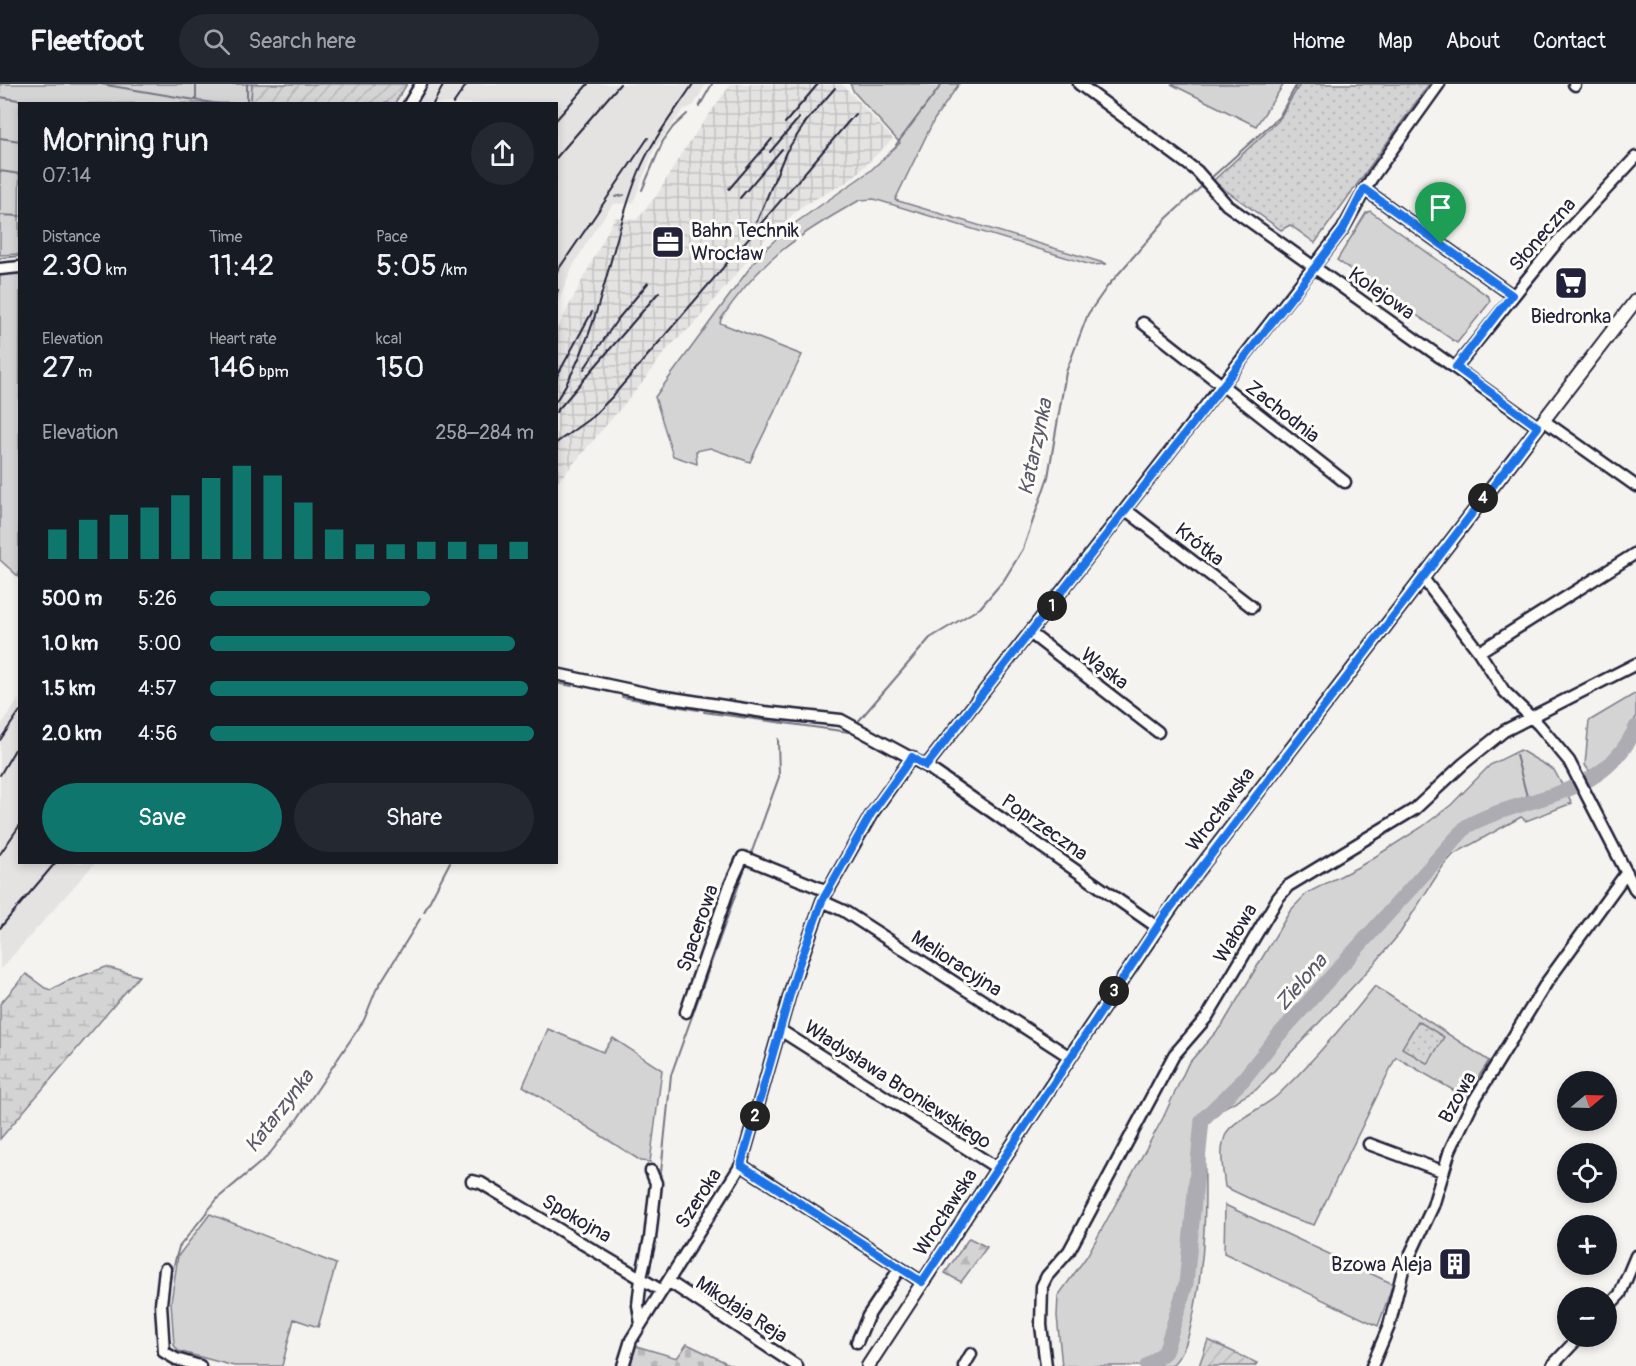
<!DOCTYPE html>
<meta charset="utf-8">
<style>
:root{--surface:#171b24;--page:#242831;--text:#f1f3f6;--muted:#9ea1a6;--line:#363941;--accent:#0f766e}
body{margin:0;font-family:Pangolin,sans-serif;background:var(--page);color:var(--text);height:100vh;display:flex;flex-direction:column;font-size:22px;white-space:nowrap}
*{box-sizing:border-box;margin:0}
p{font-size:20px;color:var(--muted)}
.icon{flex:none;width:33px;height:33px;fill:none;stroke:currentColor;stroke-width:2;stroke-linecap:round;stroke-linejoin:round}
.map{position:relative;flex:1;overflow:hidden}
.details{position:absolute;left:18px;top:18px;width:540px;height:762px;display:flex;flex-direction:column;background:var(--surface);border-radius:0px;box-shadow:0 3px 9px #0003}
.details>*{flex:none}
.needle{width:39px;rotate:71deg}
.tools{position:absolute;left:1557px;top:987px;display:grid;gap:12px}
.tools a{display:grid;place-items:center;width:60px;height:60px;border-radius:50%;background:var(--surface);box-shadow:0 3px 9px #0003;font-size:30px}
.pin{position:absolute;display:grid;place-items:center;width:51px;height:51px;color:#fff;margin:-62px -26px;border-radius:50% 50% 50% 0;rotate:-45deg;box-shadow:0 0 6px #0007}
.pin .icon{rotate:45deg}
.km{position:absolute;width:30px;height:30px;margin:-15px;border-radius:50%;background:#222;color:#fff;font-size:16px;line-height:30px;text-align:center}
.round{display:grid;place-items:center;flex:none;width:63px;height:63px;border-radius:32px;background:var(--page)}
.headline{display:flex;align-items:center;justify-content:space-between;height:102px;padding:0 24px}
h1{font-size:33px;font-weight:600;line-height:45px}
.figures{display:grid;grid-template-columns:repeat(3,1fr);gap:9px;height:102px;padding:6px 24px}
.figures div{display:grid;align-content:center}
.figures b{font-size:30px;font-weight:600}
.figures small{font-size:16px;font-weight:400}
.figures p{font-size:16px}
.chart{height:168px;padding:12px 24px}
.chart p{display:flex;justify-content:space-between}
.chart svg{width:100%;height:108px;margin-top:6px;stroke:var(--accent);stroke-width:6}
.button{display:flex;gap:12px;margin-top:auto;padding:12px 24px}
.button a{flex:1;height:69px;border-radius:36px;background:var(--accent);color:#fff;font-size:24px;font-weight:600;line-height:69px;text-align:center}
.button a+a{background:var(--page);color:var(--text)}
ul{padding:0 24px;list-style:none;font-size:20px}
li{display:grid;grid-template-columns:96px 72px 1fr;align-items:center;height:45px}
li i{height:15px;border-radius:8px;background:var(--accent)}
header{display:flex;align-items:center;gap:36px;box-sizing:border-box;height:84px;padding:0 30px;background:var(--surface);border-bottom:2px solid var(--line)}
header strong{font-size:28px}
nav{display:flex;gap:33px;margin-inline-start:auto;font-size:21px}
.search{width:420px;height:54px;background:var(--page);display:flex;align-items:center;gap:15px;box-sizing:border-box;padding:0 21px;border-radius:33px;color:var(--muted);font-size:22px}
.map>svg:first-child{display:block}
</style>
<header>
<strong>Fleetfoot</strong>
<div class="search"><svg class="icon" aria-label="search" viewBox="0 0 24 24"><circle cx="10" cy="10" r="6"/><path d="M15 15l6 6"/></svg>Search here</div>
<nav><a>Home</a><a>Map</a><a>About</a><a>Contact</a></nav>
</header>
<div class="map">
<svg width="1636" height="1282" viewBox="0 0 1636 1282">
<defs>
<pattern id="industrial-grid" width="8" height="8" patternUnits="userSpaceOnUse" patternTransform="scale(1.5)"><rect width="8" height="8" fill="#e4e3e2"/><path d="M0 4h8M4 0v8" fill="none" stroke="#c3c2c3"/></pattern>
<pattern id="forest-firs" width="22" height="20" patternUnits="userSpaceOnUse" patternTransform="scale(1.5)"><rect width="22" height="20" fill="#d5d4d5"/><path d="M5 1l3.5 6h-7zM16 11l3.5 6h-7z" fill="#b7b6b8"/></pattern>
<pattern id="wetland-marsh" width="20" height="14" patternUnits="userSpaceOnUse" patternTransform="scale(1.5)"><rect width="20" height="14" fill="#d5d4d5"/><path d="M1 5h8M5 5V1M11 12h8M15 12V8" fill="none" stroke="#b7b6b8"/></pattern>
<pattern id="cemetery-stones" width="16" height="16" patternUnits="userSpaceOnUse" patternTransform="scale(1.5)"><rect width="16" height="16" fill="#d5d4d5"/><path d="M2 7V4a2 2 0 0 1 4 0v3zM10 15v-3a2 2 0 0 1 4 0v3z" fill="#b7b6b8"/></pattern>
<pattern id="park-dots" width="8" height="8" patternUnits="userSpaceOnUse" patternTransform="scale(1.5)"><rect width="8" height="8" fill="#d5d4d5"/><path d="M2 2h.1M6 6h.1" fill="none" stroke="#b7b6b8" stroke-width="1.8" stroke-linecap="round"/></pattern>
<pattern id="garden-furrows" width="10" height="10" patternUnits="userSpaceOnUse" patternTransform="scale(1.5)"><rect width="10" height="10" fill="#d5d4d5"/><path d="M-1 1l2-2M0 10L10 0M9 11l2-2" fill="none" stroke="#b7b6b8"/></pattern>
</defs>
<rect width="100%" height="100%" fill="#f4f3ef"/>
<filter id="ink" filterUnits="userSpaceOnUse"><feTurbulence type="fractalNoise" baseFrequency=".0167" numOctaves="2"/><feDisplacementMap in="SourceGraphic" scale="12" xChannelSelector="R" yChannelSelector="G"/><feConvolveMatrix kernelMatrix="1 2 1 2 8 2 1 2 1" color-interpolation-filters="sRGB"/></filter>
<g filter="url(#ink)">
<!-- built -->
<path fill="#e4e3e2" d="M428 0H706L694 21 683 26 654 66 633 119 613 120 592 150 573 182 557 221 556 20 418 19Z
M19 615 20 778 95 779 0 886V643Z"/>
<!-- industrial -->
<path fill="url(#industrial-grid)" d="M731 0H842L893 55 849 97 804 121 768 152 695 239 666 266 643 298 557 399V245L615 133 636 136 657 111 683 67Z"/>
<!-- grass -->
<path fill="#d5d4d5" stroke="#7c7b88" stroke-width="1.5" d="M0 0H252L251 19 20 20 19 170 0 171Z
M850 0H959L934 36 895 116 1107 180 1091 181 874 115 860 116C799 150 761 175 721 235L720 239 802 271 750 378 710 364 696 367 697 380 673 372 655 313 760 170 788 144 870 87 900 59 854 8Z
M1171 0H1284L1256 42Z
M1370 127 1489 213 1490 218 1457 259 1337 176 1366 129Z
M19 189H20L19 493 0 476V191Z
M1636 609V633L1624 657 1608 679 1589 687 1585 681 1589 637Z
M1520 666 1554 686 1572 719 1526 737 1521 733 1454 770 1443 782 1400 849 1375 879 1256 1006 1216 1028 1207 1041 1204 1055C1206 1114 1206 1170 1194 1228 1189 1249 1187 1267 1171 1282H1062L1057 1232 1058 1212 1087 1172 1163 1034 1188 980 1223 940 1290 827 1307 809 1362 781 1422 743 1451 721 1490 681Z
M1375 902 1489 977 1465 1013 1396 973 1314 1141 1289 1133 1225 1103C1223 1085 1218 1065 1227 1048 1234 1036 1265 1023 1279 1010 1313 977 1345 940 1375 902Z
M548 945 603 968 613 954 662 986 650 1078 641 1077 523 1002Z
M1225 1121 1393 1200 1378 1242 1224 1169Z
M210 1130 336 1180 318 1243 294 1235 282 1282H234L178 1267 174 1261 171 1218 178 1172Z"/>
<!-- forest -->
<path fill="url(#forest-firs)" stroke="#7c7b88" stroke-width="1.5" d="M969 1154 987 1163 961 1198 945 1189Z"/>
<!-- wetland -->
<path fill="url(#wetland-marsh)" stroke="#7c7b88" stroke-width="1.5" d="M106 883 139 892 0 1055V920L26 890 45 904 51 906 65 898Z"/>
<!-- cemetery -->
<path fill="url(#cemetery-stones)" stroke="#7c7b88" stroke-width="1.5" d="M687 1260 733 1282H630L636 1262 677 1274Z"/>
<!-- park -->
<path fill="url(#park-dots)" stroke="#7c7b88" stroke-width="1.5" d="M1300 0H1429L1315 159 1290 141 1281 146 1213 97 1278 37Z
M1418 937 1444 953 1428 980 1402 964Z"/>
<!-- garden -->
<path fill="url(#garden-furrows)" stroke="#7c7b88" stroke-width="1.5" d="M252 0H407L395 19 251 20Z
M1208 1256 1257 1279 1255 1282H1199Z"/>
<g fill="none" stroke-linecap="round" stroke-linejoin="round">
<!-- stream -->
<path stroke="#757582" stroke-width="2" d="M100 0 219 20
M0 13 43 20
M196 15V0
M247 20V0
M699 23 712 0
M0 54 20 57
M896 61 942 0
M0 87 20 90
M1211 94 1279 33 1297 0
M642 106 663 57 673 43 687 30
M615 113 624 111
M0 131 20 132
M0 174 20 172
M556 599 572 602
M622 613 698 626
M704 628 849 648
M856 640 930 554 980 524 1004 496 1023 465 1048 393 1066 288 1088 230 1107 203 1167 134 1201 103
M1516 671 1529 720
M751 770 779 693 778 655
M424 828 450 778
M660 1098 671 991 746 781
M650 1187 652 1169
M168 1202 179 1163 218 1114 267 1073 298 1034 364 936 376 906 420 835
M168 1246 171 1267
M173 1281V1282"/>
<!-- river -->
<path stroke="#acacb2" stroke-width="15" d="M1147 1282 1165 1268 1186 1200 1202 1036 1242 997 1276 954 1467 742C1527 709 1603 717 1636 643"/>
<!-- minor casing -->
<g stroke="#22223b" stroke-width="15">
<path id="minor" d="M1079 0 1197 87 1227 121 1538 343
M1574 0 1575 1
M409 20 421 0
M1364 105 1512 211
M0 185 20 183
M1143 239 1345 398
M1456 283 1558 157 1636 73
M1543 336 1636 402
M1126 426 1252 523
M1422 493 1479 568 1504 607 1539 641 1569 677 1636 807
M1030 549 1158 648
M1479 568 1636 469
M556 590 659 612 764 628 841 636 926 682 1157 843
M926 682 1343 145 1371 95 1439 0
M822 817 844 827 1070 973
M686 928 730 801 743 773 827 807
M780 946 997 1084
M1369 1060 1442 1087
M741 1081 922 1198
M472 1097 481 1099 662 1207
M165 1185 161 1220 164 1268 176 1275 200 1282
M668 1197 797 1282
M1606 1225 1620 1210 1636 1172
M641 1240 741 1081 793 899 822 817 871 731 912 673
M857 1258 868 1232 900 1184
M623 1282 631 1256 641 1240 638 1221 641 1194 650 1154 656 1099 651 1087
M964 1282 971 1270
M1046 1282 1041 1241 1042 1202 1047 1192 1069 1167 1174 971 1207 933 1278 814 1288 802 1415 725 1463 680 1504 647 1636 580
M1372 1282 1389 1242 1403 1186 1433 1122 1450 1066 1472 1020 1547 898 1627 788
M1552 1282 1580 1252"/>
</g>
<!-- major casing -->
<g stroke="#22223b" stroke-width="16">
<path id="major" d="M868 1282 1076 964 1186 802 1636 216"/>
</g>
<!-- minor -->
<use href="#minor" stroke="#fdfcf7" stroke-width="10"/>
<!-- major -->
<use href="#major" stroke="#fdfcf7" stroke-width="12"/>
<!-- rail -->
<path stroke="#22223b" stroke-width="2" d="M433 20 444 0
M453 20 467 0
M556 36 588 0
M785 39 818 0
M804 40 835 4
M770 68 799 34
M556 74 620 0
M729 105 772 55
M740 114 782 65
M757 137 786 68 808 35
M556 189 648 54
M556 211 558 206
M584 285 617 236 648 199
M556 294 592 228
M556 317C602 247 608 165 638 90 651 57 674 29 693 0
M556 328 659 208
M556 359 592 333 612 313 855 30
M0 656 20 627
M0 691 20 657
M0 770 20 741
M0 844 56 778"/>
</g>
</g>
<g fill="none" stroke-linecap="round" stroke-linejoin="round" filter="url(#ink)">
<!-- route casing -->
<g stroke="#fff" stroke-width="12">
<path id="route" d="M1364 105 1512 211 1456 283 1538 343 1165 831 922 1198 741 1081 797 886 822 817 871 730 912 673 926 682 1315 183 1343 146Z"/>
</g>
<!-- route -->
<use href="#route" stroke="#1a73e8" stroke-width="8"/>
</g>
<!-- icons -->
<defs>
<g id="office-square" transform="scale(1.725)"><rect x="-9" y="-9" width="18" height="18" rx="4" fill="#22223b" stroke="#fdfcf7"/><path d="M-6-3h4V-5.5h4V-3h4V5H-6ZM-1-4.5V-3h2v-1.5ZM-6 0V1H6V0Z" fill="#fff"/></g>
<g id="supermarket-square" transform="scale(1.725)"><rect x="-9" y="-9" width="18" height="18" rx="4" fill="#22223b" stroke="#fdfcf7"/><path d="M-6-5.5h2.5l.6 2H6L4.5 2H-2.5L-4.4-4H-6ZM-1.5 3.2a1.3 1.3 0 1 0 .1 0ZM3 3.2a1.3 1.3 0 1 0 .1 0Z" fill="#fff"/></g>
<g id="building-square" transform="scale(1.725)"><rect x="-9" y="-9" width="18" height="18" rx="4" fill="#22223b" stroke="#fdfcf7"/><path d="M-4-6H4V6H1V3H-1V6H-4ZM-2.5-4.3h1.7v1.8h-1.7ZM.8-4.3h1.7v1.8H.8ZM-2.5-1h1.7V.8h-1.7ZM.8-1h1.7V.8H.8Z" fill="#fff"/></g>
</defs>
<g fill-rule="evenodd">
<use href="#office-square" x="668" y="158"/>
<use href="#supermarket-square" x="1571" y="199"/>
<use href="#building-square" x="1455" y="1180"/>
</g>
<g text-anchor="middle" stroke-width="6" stroke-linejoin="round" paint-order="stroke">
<!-- poi labels -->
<g font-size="20" fill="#22223b" stroke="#fdfcf7" text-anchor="start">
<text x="691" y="153">Bahn Technik<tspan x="691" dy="23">Wrocław</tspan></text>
<text x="1571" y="239" text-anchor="middle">Biedronka</text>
<text x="1432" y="1187" text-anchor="end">Bzowa Aleja</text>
</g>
<!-- street labels -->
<g font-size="20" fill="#22223b" stroke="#fdfcf7">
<text transform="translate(1542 150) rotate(-49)" y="7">Słoneczna</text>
<text transform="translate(1382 209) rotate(35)" y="7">Kolejowa</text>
<text transform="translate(1283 327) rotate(38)" y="7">Zachodnia</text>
<text transform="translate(1200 460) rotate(38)" y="7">Krótka</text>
<text transform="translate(1105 584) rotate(38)" y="7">Wąska</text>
<text transform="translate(1220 725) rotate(-53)" y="7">Wrocławska</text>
<text transform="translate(1045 743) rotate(35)" y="7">Poprzeczna</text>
<text transform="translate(697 844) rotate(-71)" y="7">Spacerowa</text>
<text transform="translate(1235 849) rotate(-59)" y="7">Wałowa</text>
<text transform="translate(957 879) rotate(33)" y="7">Melioracyjna</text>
<text transform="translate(898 1000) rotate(33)" y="7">Władysława Broniewskiego</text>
<text transform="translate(1457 1013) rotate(-61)" y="7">Bzowa</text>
<text transform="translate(698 1114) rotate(-57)" y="7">Szeroka</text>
<text transform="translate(945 1128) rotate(-57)" y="7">Wrocławska</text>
<text transform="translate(577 1134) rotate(30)" y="7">Spokojna</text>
<text transform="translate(742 1225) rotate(33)" y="7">Mikołaja Reja</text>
</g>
<!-- water labels -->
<g font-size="21" font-style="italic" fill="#59596b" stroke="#fdfcf7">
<text transform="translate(1035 363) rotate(-78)" y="7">Katarzynka</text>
<text transform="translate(1301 898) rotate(-49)" y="7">Zielona</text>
<text transform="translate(279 1027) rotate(-52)" y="7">Katarzynka</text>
</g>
</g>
</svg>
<div class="tools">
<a><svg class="needle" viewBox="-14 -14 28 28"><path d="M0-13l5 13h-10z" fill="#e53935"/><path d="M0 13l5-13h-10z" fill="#9ea1a6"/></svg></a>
<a><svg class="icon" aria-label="locate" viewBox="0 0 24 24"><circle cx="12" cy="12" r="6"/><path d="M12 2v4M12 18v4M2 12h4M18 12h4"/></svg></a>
<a>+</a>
<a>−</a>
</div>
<div class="pin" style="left:1441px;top:160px;background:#1e9e55"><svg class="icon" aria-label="arrive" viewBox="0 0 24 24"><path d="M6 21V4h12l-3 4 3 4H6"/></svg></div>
<b class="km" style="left:1052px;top:522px">1</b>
<b class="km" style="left:755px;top:1032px">2</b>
<b class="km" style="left:1114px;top:907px">3</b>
<b class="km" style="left:1483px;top:414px">4</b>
<section class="details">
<div class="headline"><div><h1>Morning run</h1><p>07:14</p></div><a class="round"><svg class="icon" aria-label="share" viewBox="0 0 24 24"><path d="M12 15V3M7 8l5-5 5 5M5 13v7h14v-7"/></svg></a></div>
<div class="figures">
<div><p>Distance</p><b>2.30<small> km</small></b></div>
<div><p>Time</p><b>11:42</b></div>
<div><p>Pace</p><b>5:05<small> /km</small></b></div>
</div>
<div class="figures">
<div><p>Elevation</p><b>27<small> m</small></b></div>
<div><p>Heart rate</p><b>146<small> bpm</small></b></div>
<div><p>kcal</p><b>150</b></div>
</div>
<div class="chart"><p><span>Elevation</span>258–284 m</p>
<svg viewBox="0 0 160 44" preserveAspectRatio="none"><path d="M5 44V32M15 44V28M25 44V26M35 44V23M45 44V18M55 44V11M65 44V6M75 44V10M85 44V21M95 44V32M105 44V38M115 44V38M125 44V37M135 44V37M145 44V38M155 44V37"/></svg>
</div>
<ul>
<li><b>500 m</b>5:26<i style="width:68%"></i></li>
<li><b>1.0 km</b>5:00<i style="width:94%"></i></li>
<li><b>1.5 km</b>4:57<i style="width:98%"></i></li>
<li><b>2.0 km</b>4:56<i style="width:100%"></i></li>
</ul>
<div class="button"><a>Save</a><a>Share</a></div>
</section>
</div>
